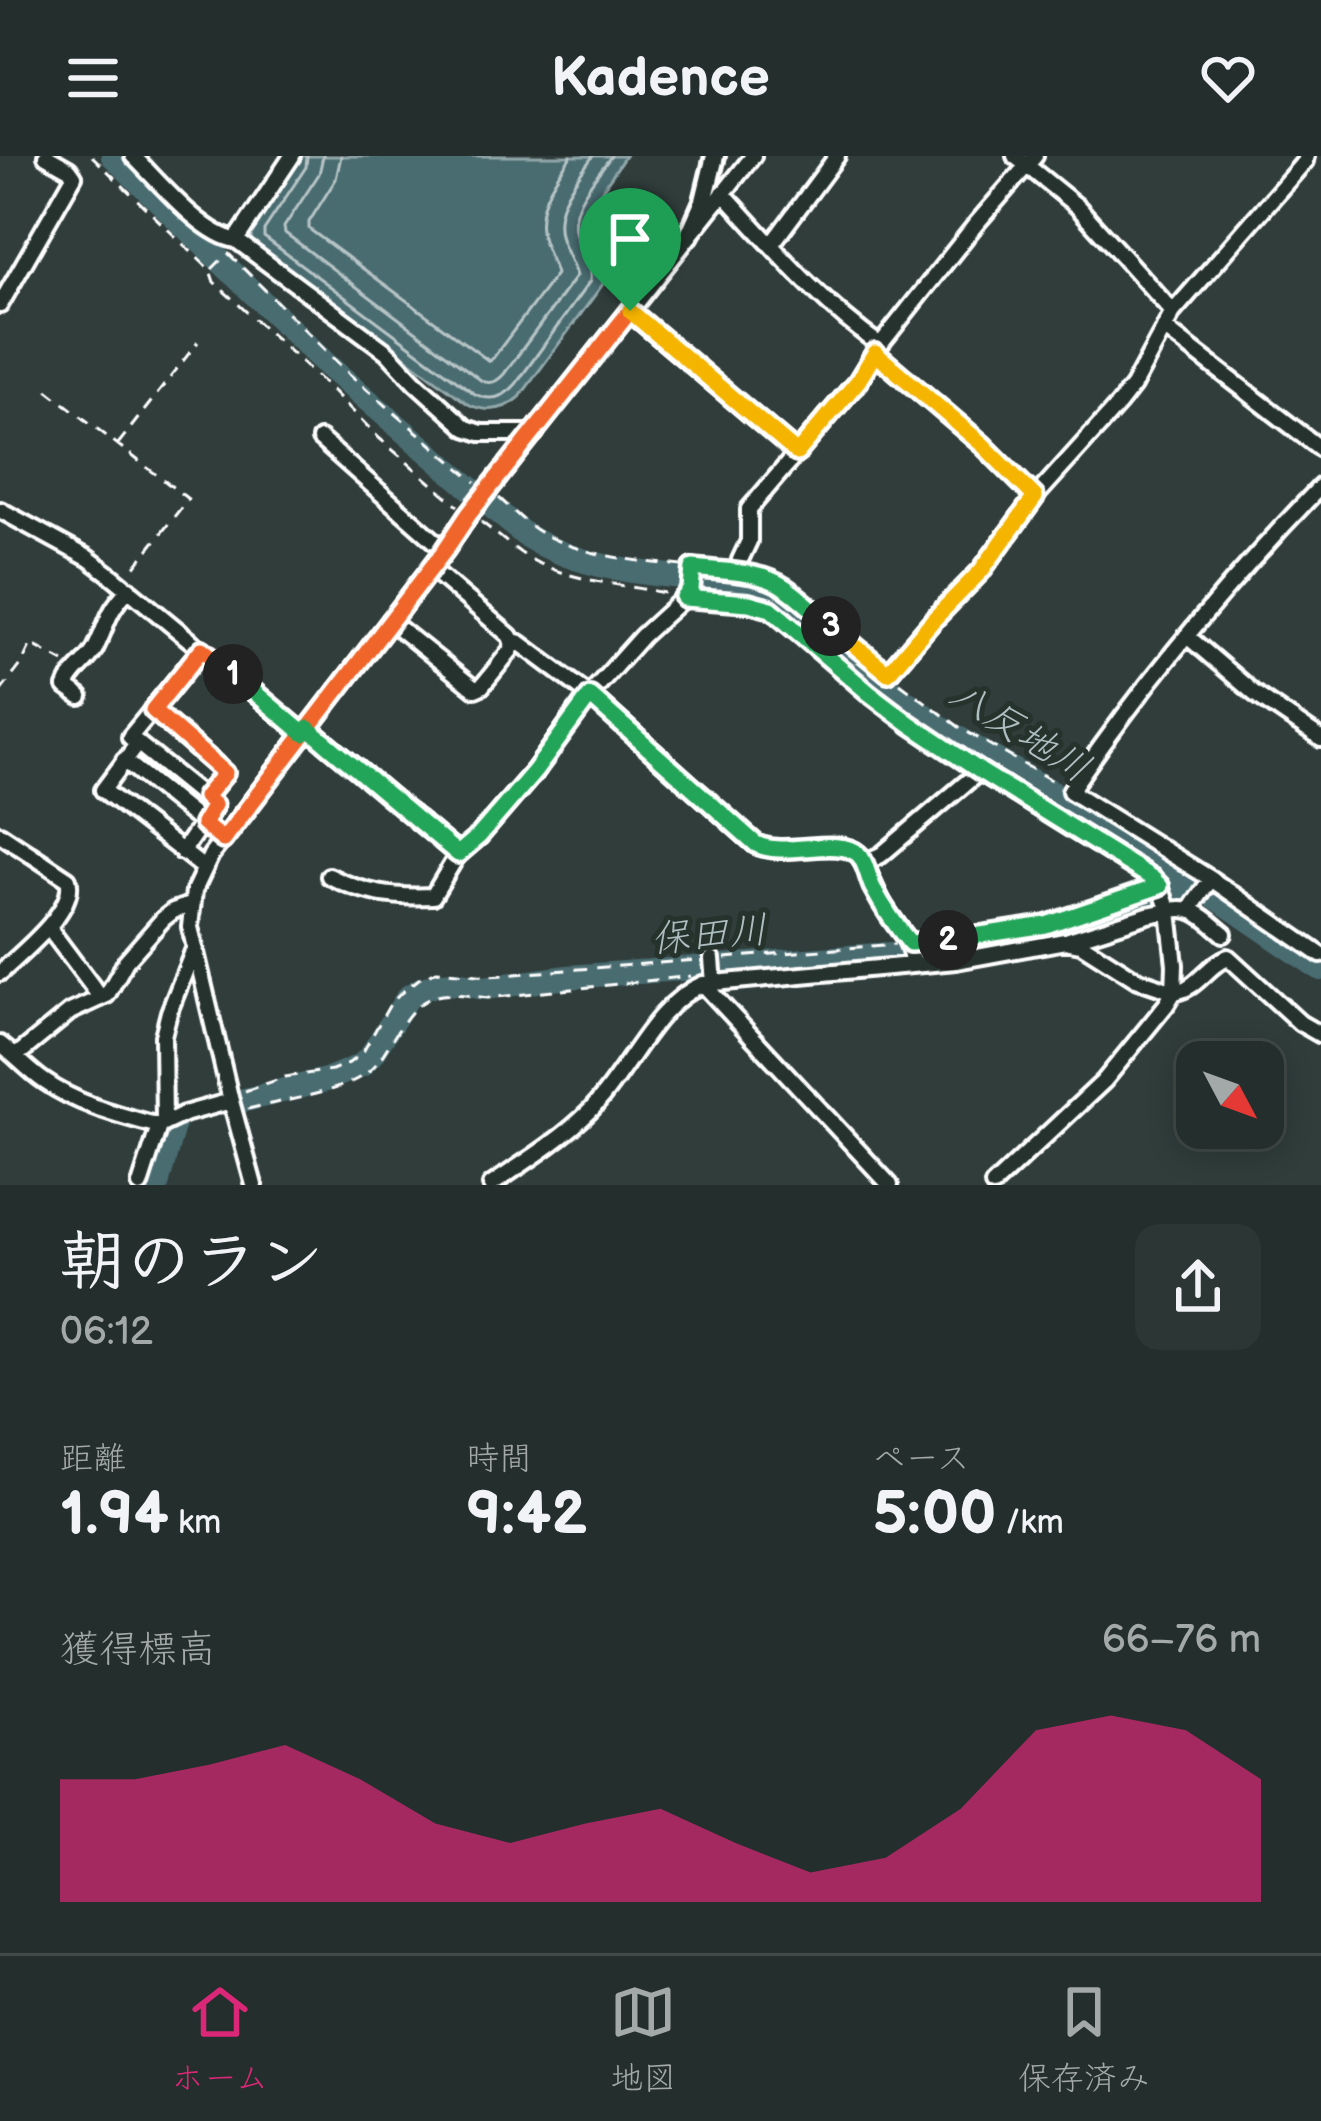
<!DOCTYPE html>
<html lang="ja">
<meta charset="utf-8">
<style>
:root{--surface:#242e2c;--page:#2c3634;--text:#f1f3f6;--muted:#a3a8a9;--line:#414a48;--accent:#db2777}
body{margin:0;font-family:"Balsamiq Sans","Klee One",sans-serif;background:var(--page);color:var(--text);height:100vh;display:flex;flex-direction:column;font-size:45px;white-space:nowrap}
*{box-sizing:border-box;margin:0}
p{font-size:39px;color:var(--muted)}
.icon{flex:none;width:66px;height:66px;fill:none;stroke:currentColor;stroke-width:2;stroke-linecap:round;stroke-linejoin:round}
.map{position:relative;height:1029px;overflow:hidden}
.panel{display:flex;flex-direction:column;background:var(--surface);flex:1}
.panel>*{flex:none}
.needle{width:78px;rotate:131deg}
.tools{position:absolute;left:1176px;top:885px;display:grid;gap:24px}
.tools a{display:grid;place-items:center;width:108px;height:108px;border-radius:24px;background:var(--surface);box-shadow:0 6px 30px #0003,0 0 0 3px var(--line);font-size:60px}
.pin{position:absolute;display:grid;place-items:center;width:102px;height:102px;color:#fff;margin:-123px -51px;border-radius:50% 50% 50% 0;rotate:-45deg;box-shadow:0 0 12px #0007}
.pin .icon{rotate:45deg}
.km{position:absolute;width:60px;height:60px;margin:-30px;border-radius:50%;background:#222;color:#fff;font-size:33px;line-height:60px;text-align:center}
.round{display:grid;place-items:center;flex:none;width:126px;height:126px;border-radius:24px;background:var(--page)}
.headline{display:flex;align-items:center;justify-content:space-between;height:204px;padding:0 60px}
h1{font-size:66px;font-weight:700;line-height:90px}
.metrics{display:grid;grid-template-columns:repeat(3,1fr);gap:18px;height:204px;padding:12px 60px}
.metrics div{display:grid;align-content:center}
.metrics b{font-size:60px;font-weight:700}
.metrics small{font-size:33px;font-weight:400}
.metrics p{font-size:33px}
.chart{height:336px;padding:24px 60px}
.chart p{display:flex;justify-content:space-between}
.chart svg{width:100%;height:216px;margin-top:12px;fill:var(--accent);opacity:.7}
header{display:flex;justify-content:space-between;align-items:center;height:156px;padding:0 60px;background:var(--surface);font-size:54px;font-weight:700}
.dock{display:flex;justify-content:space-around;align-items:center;height:168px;border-top:3px solid var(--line);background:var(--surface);font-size:33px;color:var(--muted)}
.dock a{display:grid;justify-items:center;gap:6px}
.dock .on{color:var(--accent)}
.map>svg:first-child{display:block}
</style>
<header><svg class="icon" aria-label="menu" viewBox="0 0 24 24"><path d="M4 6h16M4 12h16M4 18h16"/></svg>Kadence<svg class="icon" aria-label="heart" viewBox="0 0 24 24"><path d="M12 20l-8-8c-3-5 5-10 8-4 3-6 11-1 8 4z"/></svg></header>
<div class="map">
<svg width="1321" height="1029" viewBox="0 0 1321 1029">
<rect width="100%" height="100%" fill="#303d3b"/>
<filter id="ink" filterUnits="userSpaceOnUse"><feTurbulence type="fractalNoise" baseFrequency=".00833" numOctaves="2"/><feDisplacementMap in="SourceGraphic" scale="24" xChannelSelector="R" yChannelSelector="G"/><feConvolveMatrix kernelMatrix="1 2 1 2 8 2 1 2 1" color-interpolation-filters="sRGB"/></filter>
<g filter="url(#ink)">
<!-- water -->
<path fill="#4a6c71" stroke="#92a7aa" stroke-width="3" d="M298 0H625L592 49 586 65 602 108 603 128 519 242C503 255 486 257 468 248L253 87 249 75Z"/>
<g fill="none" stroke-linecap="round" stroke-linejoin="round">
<!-- shore -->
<path stroke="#b7c4c6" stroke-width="3" d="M307 0 306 11 264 74V81L475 238C491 246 505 241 516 228L590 125C592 107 581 95 576 79 567 50 596 22 611 0
M323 0 319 18 284 71 285 77 482 225C491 229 498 225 504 218L576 120C573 107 565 96 561 83 551 51 576 24 593 0
M341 0 336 23 309 66V73L489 205 493 202 556 118C553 106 545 94 542 81 535 49 554 25 571 0"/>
<!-- river -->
<path stroke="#4a6c71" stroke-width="24" d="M113 0 328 210 525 379C591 420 673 419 748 427L764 431 779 439 895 537 946 575 1093 660 1213 739 1321 813
M245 944 326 924 362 909 372 898 408 841 421 833 440 828 456 827 484 832 568 821 919 796 1047 777 1189 733 1205 737
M157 1029 173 970"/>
<!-- minor casing -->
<g stroke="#fff" stroke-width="22">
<path id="minor" d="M133 0C158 24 202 79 236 84L292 0
M1015 0 1078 51 1173 156
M723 37C773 91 820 147 880 189
M236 84 387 196 415 226 466 272 481 277H535
M771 89 837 0
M0 149 74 20 69 13 46 0
M630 156 797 297
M1164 172 1321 293
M875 197 983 289 1035 341
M320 283 445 394
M1321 330C1230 424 1144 526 1070 635L1211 723 1321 799
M0 354 88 402 112 420 304 578
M738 417 740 404 749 385V353L858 225 880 189 976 68 1035 0
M390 465 475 533 482 530 510 495 513 489 510 480 431 412
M1187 480 1255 538 1321 583
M513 485 520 487 595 543 756 689C783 701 841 680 859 699 864 704 878 740 884 750 899 773 910 781 912 809
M888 517 934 463 981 415 1035 341 1119 248 1133 230 1173 156 1305 5 1306 0
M80 541 66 531C72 514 87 508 95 493 109 466 105 458 129 433
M153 554 225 617 205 641
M309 572 458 698
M138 587 103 634 204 712
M124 604 223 684
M0 678 68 723C78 753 21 797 0 817
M182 696 214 649 130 581 202 493
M863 707 881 699 980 615 1152 722 1160 730 1169 755C1192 747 1206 763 1224 778
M329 720C364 738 394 742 433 740L458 698 479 680 535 615 583 546 642 480 688 438 691 433 693 412
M1190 753 1211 723
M48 771 101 842
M1069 784 1148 759 1169 755 1175 809 1174 836C1198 833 1207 809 1228 801L1300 867 1321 879
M712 803 714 827
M703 828 956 805 1065 785 1081 788 1136 823 1174 836 1166 849 1104 925 993 1029
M0 888C15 899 28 914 44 925 78 949 119 959 159 970L184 958 231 945
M16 900 70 856 107 839 126 805 163 763 173 755 192 748
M164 967 163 880 169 856 194 793
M140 1029 159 970
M254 1029 231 945 190 771 194 735 211 699 445 394 469 358 753 0
M491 1029C525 1006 561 984 590 955 628 916 653 849 703 828L890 1029"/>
</g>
<!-- tertiary casing -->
<g stroke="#fff" stroke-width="26">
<path id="tertiary" d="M689 79 704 45 715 0"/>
</g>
<!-- path -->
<path stroke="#fff" stroke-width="3" stroke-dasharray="12 9" stroke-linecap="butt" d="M92 0 210 114 214 126 333 235 379 282 458 350
M228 97 348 217 476 326
M212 113 226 99
M47 234 188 343 130 417
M118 288 198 186
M499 342C513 354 526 369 543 378 585 400 635 405 682 410
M481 366C499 379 516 396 536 406 578 427 625 428 669 438
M751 419 773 425 786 432 878 509
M702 443 760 448 771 453 869 537 968 607
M900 527 962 573 1058 628
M0 536 21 509 31 488 64 506
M922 786 962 783 1046 769 1146 735
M725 802 895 788
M245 935 285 921 332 914 349 907 363 896 389 850 401 837 420 822 437 815 489 820 697 804
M248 953C280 945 340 937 365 918 376 911 382 900 389 889 419 839 429 833 488 842L691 820"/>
<!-- minor -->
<use href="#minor" stroke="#26332d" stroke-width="14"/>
<!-- tertiary -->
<use href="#tertiary" stroke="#26332d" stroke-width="16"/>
</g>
</g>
<g fill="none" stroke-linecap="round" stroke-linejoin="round" filter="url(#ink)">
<!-- split-1 casing -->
<g stroke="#fff" stroke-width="24">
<path id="split-1" d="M233 518 202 493 153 554 225 617 205 641 214 649 203 668 223 684 445 394 469 358 630 155"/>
</g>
<!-- split-2 casing -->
<g stroke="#fff" stroke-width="24">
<path id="split-2" d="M233 518 304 578 308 572 458 698 479 680 535 615 590 540 756 688C784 702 837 680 858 698 866 705 868 722 873 732 883 751 896 770 910 787L948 784"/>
</g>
<!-- split-3 casing -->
<g stroke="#fff" stroke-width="24">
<path id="split-3" d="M831 470C816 457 802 443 786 432 760 414 723 416 693 412L691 433 684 442 749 447 771 453 869 537 910 568 980 615 1152 722 1160 730 1046 769 948 784"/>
</g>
<!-- split-4 casing -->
<g stroke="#fff" stroke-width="24">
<path id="split-4" d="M630 155 797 297 858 225 875 197 983 289 1035 341 981 415 934 463 888 517 831 470"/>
</g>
<!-- split-1 -->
<use href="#split-1" stroke="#f0652b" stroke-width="15"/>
<!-- split-2 -->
<use href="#split-2" stroke="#22a559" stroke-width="15"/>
<!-- split-3 -->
<use href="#split-3" stroke="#22a559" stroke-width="15"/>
<!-- split-4 -->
<use href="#split-4" stroke="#f5b400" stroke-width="15"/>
</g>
<g text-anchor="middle" stroke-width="10" stroke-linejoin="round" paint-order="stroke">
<!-- water labels -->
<g font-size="39" font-style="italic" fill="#aebdbf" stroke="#26332d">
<text transform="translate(1021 574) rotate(32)" y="14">八反地川</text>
<text transform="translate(709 777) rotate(-5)" y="14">保田川</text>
</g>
</g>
</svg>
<div class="tools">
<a><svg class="needle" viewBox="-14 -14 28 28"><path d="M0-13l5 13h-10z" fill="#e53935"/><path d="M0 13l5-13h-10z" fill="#a3a8a9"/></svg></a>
</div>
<div class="pin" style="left:630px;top:155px;background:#1e9e55"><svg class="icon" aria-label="arrive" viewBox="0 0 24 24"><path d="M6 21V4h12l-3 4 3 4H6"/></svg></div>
<b class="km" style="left:233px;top:518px">1</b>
<b class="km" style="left:948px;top:784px">2</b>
<b class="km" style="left:831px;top:470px">3</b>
</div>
<section class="panel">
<div class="headline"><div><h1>朝のラン</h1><p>06:12</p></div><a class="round"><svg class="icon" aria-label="share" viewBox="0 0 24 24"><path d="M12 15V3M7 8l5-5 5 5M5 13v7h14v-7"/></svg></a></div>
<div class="metrics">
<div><p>距離</p><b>1.94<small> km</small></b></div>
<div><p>時間</p><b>9:42</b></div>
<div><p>ペース</p><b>5:00<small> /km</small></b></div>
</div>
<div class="chart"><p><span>獲得標高</span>66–76 m</p>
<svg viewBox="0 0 160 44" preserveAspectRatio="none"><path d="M0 44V19L10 19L20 16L30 12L40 19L50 28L60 32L70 28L80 25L90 32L100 38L110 35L120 25L130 9L140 6L150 9L160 19V44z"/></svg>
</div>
</section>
<nav class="dock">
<a class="on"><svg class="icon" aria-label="home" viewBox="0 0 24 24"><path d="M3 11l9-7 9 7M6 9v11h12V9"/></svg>ホーム</a>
<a><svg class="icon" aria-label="map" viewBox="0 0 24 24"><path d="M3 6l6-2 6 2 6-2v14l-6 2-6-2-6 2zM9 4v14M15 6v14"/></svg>地図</a>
<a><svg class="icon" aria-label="saved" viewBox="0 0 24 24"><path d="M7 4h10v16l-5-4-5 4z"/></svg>保存済み</a>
</nav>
